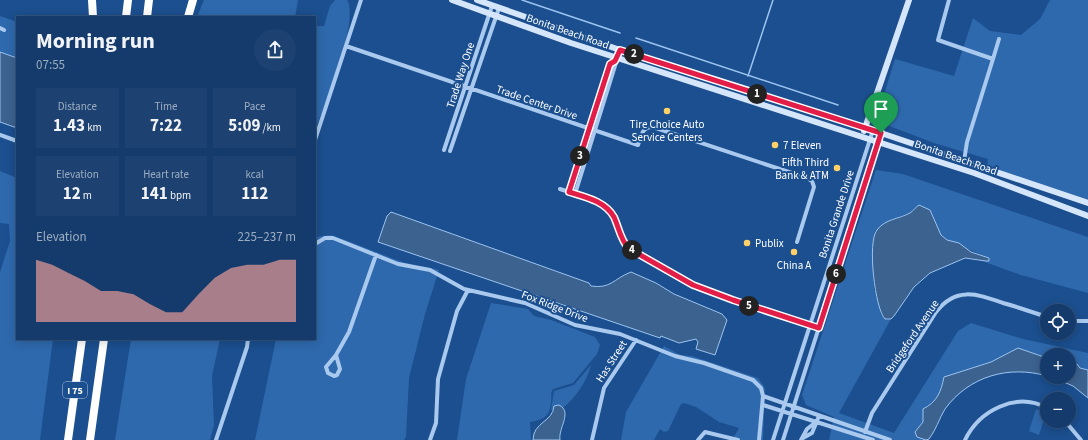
<!DOCTYPE html>
<meta charset="utf-8">
<style>
:root{--surface:#143b6b;--page:#1d4271;--text:#f1f3f6;--muted:#9dadc1;--line:#33557e;--accent:#e69b98}
body{margin:0;font-family:"Source Sans 3",sans-serif;background:var(--page);color:var(--text);height:100vh;display:flex;flex-direction:column;font-size:15px;white-space:nowrap}
*{box-sizing:border-box;margin:0}
p{font-size:13px;color:var(--muted)}
.icon{flex:none;width:22px;height:22px;fill:none;stroke:currentColor;stroke-width:2;stroke-linecap:round;stroke-linejoin:round}
.map{position:relative;flex:1;overflow:hidden}
.panel{position:absolute;left:16px;top:16px;width:300px;height:324px;display:flex;flex-direction:column;background:var(--surface);border-radius:0px;box-shadow:0 2px 10px #0003,0 0 0 1px var(--line)}
.panel>*{flex:none}
.fabs{position:absolute;left:1040px;top:304px;display:grid;gap:8px}
.fabs a{display:grid;place-items:center;width:36px;height:36px;border-radius:50%;background:var(--surface);box-shadow:0 2px 10px #0003,0 0 0 1px var(--line);font-size:20px}
.pin{position:absolute;display:grid;place-items:center;width:34px;height:34px;color:#fff;margin:-41px -17px;border-radius:50% 50% 50% 0;rotate:-45deg;box-shadow:0 0 4px #0007}
.pin .icon{rotate:45deg}
.km{position:absolute;width:20px;height:20px;margin:-10px;border-radius:50%;background:#222;color:#fff;font-size:11px;line-height:20px;text-align:center}
.round{display:grid;place-items:center;flex:none;width:42px;height:42px;border-radius:21px;background:var(--page)}
.head{display:flex;align-items:center;justify-content:space-between;height:68px;padding:0 20px}
h1{font-size:22px;font-weight:700;line-height:30px}
.figures{display:grid;grid-template-columns:repeat(3,1fr);gap:6px;height:68px;padding:4px 20px}
.figures div{display:grid;align-content:center;border-radius:0px;background:var(--page);text-align:center}
.figures b{font-size:17px;font-weight:700}
.figures small{font-size:11px;font-weight:400}
.figures p{font-size:11px}
.chart{height:112px;padding:8px 20px}
.chart p{display:flex;justify-content:space-between}
.chart svg{width:100%;height:72px;margin-top:4px;fill:var(--accent);opacity:.7}
.map>svg:first-child{display:block}
</style>
<div class="map">
<svg width="1088" height="440" viewBox="0 0 1088 440">
<rect width="100%" height="100%" fill="#1b4f8f"/>
<!-- green -->
<path fill="#2e69ad" d="M204 0H298L295 17H197Z
M335 0H347C360 21 324 105 315 131V26H324L330 6Z
M1050 0H1088V201L987 167 988 159 934 143 876 121 895 59 954 76 973 18 990 31 1021 35 1040 19Z
M0 16 17 22V58L0 52Z
M876 170 903 174 1088 237V293L1021 275 982 261H986L989 258 947 240 941 235 933 217 915 208 910 213 898 217 875 231 872 250 874 289 879 303 881 315 888 320 891 319 839 413 894 433 958 331 971 323 1023 339 1088 353V398L1073 386 1052 377H1069V355H1047V376C994 361 947 389 929 440H829L834 417 806 405 802 395Z
M0 171 17 178V339H53L40 440H0V272L10 241 9 224 0 223Z
M331 235C356 243 379 254 403 262 415 266 428 267 439 270L425 314 409 378 406 437 404 440H255L276 339H315V237Z
M491 303 528 309 534 316 551 320 595 337 600 345 597 354 573 383 553 389C550 393 552 397 551 402 550 416 544 420 530 422L531 440H457L466 379Z
M131 339H220L212 376 214 425 210 440H115Z
M664 346 680 355 692 356 758 378 765 388 763 440H732L739 428 719 422 696 407 684 403 681 404 668 431 664 432 660 429 654 440H621L626 412Z
M591 365C587 381 576 397 563 408L562 407 551 410 554 391 574 385Z
M1036 409 1046 413 1039 435 1029 431Z"/>
<!-- water -->
<path fill="#3c6290" stroke="#9cc4f0" d="M0 52 17 58V128L0 122Z
M919 205 930 210 941 235 947 240 959 243 971 252 989 258V261H986L965 258 930 273 914 287 894 316 891 319H885C875 309 867 242 877 230 885 219 899 219 910 213 913 211 916 207 919 205Z
M391 212 589 283 591 286C611 289 613 279 631 272L656 283 674 294 722 314 727 320 715 355 696 349 698 342 696 339 679 343 661 336 660 338 378 242 387 216Z
M1018 348 1047 358V376C1009 365 969 376 945 409 939 419 936 430 929 439L926 440 917 437 915 432 923 422V409C937 402 941 392 944 377L991 362Z
M1077 364 1080 368 1088 370V398L1073 386 1052 377H1069V368Z
M559 405C573 412 558 428 560 440H533C533 422 553 422 554 406Z"/>
<g fill="none" stroke-linecap="round" stroke-linejoin="round">
<!-- stream -->
<path stroke="#9cc4f0" stroke-width="1.5" d="M522 0 620 33
M636 38 838 105
M748 76 773 0"/>
<!-- street -->
<path stroke="#a9c9ee" stroke-width="4" d="M949 0 938 40 993 59 967 142 964 161
M0 28 4 30
M346 46 638 145C641 137 642 126 653 127L807 178 812 181 814 187 797 242
M993 59 999 39
M0 135 17 141
M315 140 361 0
M444 150 492 6
M450 151 499 8
M560 189C578 195 604 198 614 217 619 228 620 238 629 248 688 290 752 304 819 328
M569 192 610 64 615 61
M575 194 620 50
M315 244 325 238H333L398 264 430 270 464 289 525 303 575 325 620 334 675 356 704 363 753 380 761 388 763 396 759 440
M1069 321H1088
M336 355 349 332 376 255
M336 355 340 369 337 375 334 376 328 373 326 367Z
M763 396 890 440
M763 405 873 440
M1065 421 1081 440
M865 432 872 413 936 312C956 286 977 294 1003 303 1018 307 1032 312 1047 317
M803 438 812 433 819 416
M216 440 247 347 248 339
M430 440 436 423 438 379 457 311 468 290
M592 440 604 388 636 340
M698 440 705 432 738 440
M773 440 873 130
M783 440 881 133
M801 440 807 429 816 422
M965 440C979 411 1016 391 1047 408"/>
<!-- secondary -->
<path stroke="#d6e6fa" stroke-width="6" d="M452 0 571 43 974 173 1088 216
M477 0 620 50 881 133 1088 203
M864 131 909 0"/>
<!-- highway -->
<path stroke="#fff" stroke-width="8" d="M92 0 93 17
M126 17 128 0
M147 17 149 0
M188 17 193 0
M68 440 82 339
M90 440 104 339"/>
</g>
<g fill="none" stroke-linecap="round" stroke-linejoin="round">
<!-- route casing -->
<g stroke="#fff" stroke-width="8">
<path id="route" d="M620 50 881 133 819 328 733 300 693 285 628 248C620 238 619 228 614 217 605 201 585 197 569 192L610 64 615 61Z"/>
</g>
<!-- route -->
<use href="#route" stroke="#e11d48" stroke-width="5"/>
</g>
<!-- markers -->
<g fill="#ffd166" stroke="#1b4f8f" stroke-width="1.5">
<circle cx="667" cy="111" r="4"/>
<circle cx="775" cy="145" r="4"/>
<circle cx="837" cy="168" r="4"/>
<circle cx="747" cy="243" r="4"/>
<circle cx="794" cy="252" r="4"/>
</g>
<g text-anchor="middle" stroke-width="4" stroke-linejoin="round" paint-order="stroke">
<!-- shield labels -->
<rect fill="#1b4f8f" stroke="#bbcadd" stroke-width="1" x="63" y="382" width="24" height="16" rx="3"/>
<g font-size="10" font-weight="bold" fill="#fff">
<text x="75" y="394">I 75</text>
</g>
<!-- street labels -->
<g font-size="11" fill="#fff" stroke="#1b4f8f">
<text transform="translate(568 31) rotate(19)" y="4">Bonita Beach Road</text>
<text transform="translate(460 75) rotate(-72)" y="4">Trade Way One</text>
<text transform="translate(537 102) rotate(19)" y="4">Trade Center Drive</text>
<text transform="translate(956 157) rotate(19)" y="4">Bonita Beach Road</text>
<text transform="translate(836 214) rotate(-72)" y="4">Bonita Grande Drive</text>
<text transform="translate(555 306) rotate(21)" y="4">Fox Ridge Drive</text>
<text transform="translate(912 336) rotate(-56)" y="4">Bridgeford Avenue</text>
<text transform="translate(611 361) rotate(-57)" y="4">Has Street</text>
</g>
<!-- poi labels -->
<g font-size="11" fill="#fff" stroke="#1b4f8f">
<text x="667" y="128">Tire Choice Auto<tspan x="667" dy="13">Service Centers</tspan></text>
<text x="783" y="149" text-anchor="start">7 Eleven</text>
<text x="829" y="166" text-anchor="end">Fifth Third<tspan x="829" dy="13">Bank &amp; ATM</tspan></text>
<text x="755" y="247" text-anchor="start">Publix</text>
<text x="794" y="269">China A</text>
</g>
</g>
</svg>
<div class="fabs">
<a><svg class="icon" aria-label="locate" viewBox="0 0 24 24"><circle cx="12" cy="12" r="6"/><path d="M12 2v4M12 18v4M2 12h4M18 12h4"/></svg></a>
<a>+</a>
<a>−</a>
</div>
<div class="pin" style="left:881px;top:133px;background:#1e9e55"><svg class="icon" aria-label="arrive" viewBox="0 0 24 24"><path d="M6 21V4h12l-3 4 3 4H6"/></svg></div>
<b class="km" style="left:757px;top:94px">1</b>
<b class="km" style="left:634px;top:54px">2</b>
<b class="km" style="left:580px;top:156px">3</b>
<b class="km" style="left:632px;top:250px">4</b>
<b class="km" style="left:749px;top:306px">5</b>
<b class="km" style="left:836px;top:274px">6</b>
<section class="panel">
<div class="head"><div><h1>Morning run</h1><p>07:55</p></div><a class="round"><svg class="icon" aria-label="share" viewBox="0 0 24 24"><path d="M12 15V3M7 8l5-5 5 5M5 13v7h14v-7"/></svg></a></div>
<div class="figures">
<div><p>Distance</p><b>1.43<small> km</small></b></div>
<div><p>Time</p><b>7:22</b></div>
<div><p>Pace</p><b>5:09<small> /km</small></b></div>
</div>
<div class="figures">
<div><p>Elevation</p><b>12<small> m</small></b></div>
<div><p>Heart rate</p><b>141<small> bpm</small></b></div>
<div><p>kcal</p><b>112</b></div>
</div>
<div class="chart"><p><span>Elevation</span>225–237 m</p>
<svg viewBox="0 0 160 44" preserveAspectRatio="none"><path d="M0 44V6L10 9L20 14L30 19L40 25L50 25L60 27L70 33L80 38L90 38L100 27L110 17L120 11L130 9L140 9L150 6L160 6V44z"/></svg>
</div>
</section>
</div>
